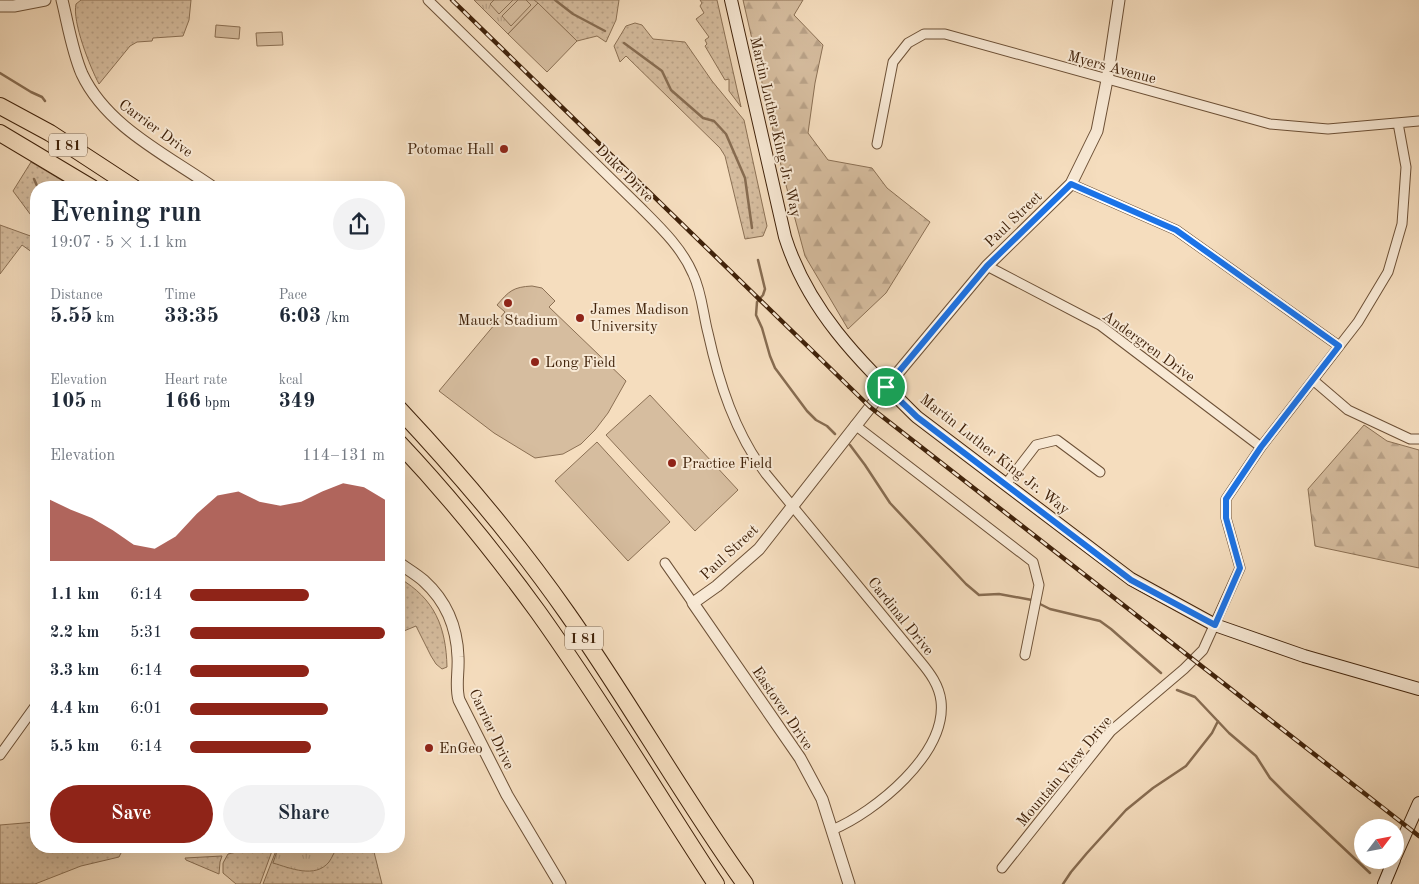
<!DOCTYPE html>
<meta charset="utf-8">
<style>
:root{--surface:#fff;--page:#f2f2f3;--text:#1f2937;--muted:#747a83;--accent:#8f2418}
body{margin:0;font-family:"Old Standard TT",serif;background:var(--page);color:var(--text);height:100vh;display:flex;flex-direction:column;font-size:19px;white-space:nowrap}
*{box-sizing:border-box;margin:0}
p{font-size:16px;color:var(--muted)}
.icon{flex:none;width:28px;height:28px;fill:none;stroke:currentColor;stroke-width:2;stroke-linecap:round;stroke-linejoin:round}
.map{position:relative;flex:1;overflow:hidden}
.side{position:absolute;left:30px;top:181px;width:375px;height:672px;display:flex;flex-direction:column;background:var(--surface);border-radius:20px;box-shadow:0 5px 20px #0002}
.side>*{flex:none}
.needle{width:32px;rotate:58deg}
.fabs{position:absolute;left:1354px;top:819px;display:grid;gap:10px}
.fabs a{display:grid;place-items:center;width:50px;height:50px;border-radius:50%;background:var(--surface);box-shadow:0 5px 20px #0002;font-size:25px}
.pin{position:absolute;display:grid;place-items:center;width:42px;height:42px;color:#fff;margin:-21px;border:2px solid #fff;border-radius:50%;box-shadow:0 1px 5px #0007}
.round{display:grid;place-items:center;flex:none;width:52px;height:52px;border-radius:26px;background:var(--page)}
.summary{display:flex;align-items:center;justify-content:space-between;height:85px;padding:0 20px}
h1{font-size:28px;font-weight:700;line-height:38px}
.metrics{display:grid;grid-template-columns:repeat(3,1fr);gap:8px;height:85px;padding:5px 20px}
.metrics div{display:grid;align-content:center}
.metrics b{font-size:21px;font-weight:700}
.metrics small{font-size:14px;font-weight:400}
.metrics p{font-size:14px}
.chart{height:140px;padding:10px 20px}
.chart p{display:flex;justify-content:space-between}
.chart svg{width:100%;height:90px;margin-top:5px;fill:var(--accent);opacity:.7}
.button{display:flex;gap:10px;margin-top:auto;padding:10px 20px}
.button a{flex:1;height:58px;border-radius:30px;background:var(--accent);color:#fff;font-size:20px;font-weight:700;line-height:58px;text-align:center}
.button a+a{background:var(--page);color:var(--text)}
ul{padding:0 20px;list-style:none;font-size:16px}
li{display:grid;grid-template-columns:80px 60px 1fr;align-items:center;height:38px}
li i{height:12px;border-radius:6px;background:var(--accent)}
.map>svg:first-child{display:block}
</style>
<div class="map">
<svg width="1419" height="884" viewBox="0 0 1419 884">
<defs>
<pattern id="grass-dots" width="8" height="8" patternUnits="userSpaceOnUse" patternTransform="scale(1.25)"><rect width="8" height="8" fill="#d6bd9f"/><path d="M2 2h.1M6 6h.1" fill="none" stroke="#b9a288" stroke-width="1.8" stroke-linecap="round"/></pattern>
<pattern id="forest-firs" width="22" height="20" patternUnits="userSpaceOnUse" patternTransform="scale(1.25)"><rect width="22" height="20" fill="#d6bd9f"/><path d="M5 1l3.5 6h-7zM16 11l3.5 6h-7z" fill="#b9a288"/></pattern>
<pattern id="park-tufts" width="24" height="20" patternUnits="userSpaceOnUse" patternTransform="scale(1.25)"><rect width="24" height="20" fill="#d6bd9f"/><path d="M3 7l-1-3M5 7V3M7 7l1-3M15 17l-1-3M17 17v-4M19 17l1-3" fill="none" stroke="#b9a288"/></pattern>
</defs>
<rect width="100%" height="100%" fill="#f5ddbe"/>
<filter id="stains"><feTurbulence type="fractalNoise" baseFrequency=".004" numOctaves="4"/><feColorMatrix values="0 0 0 0 .2 0 0 0 0 .09 0 0 0 0 .02 0 0 0 .5 -.17"/></filter>
<radialGradient id="worn" r=".72"><stop offset=".6" stop-color="#630" stop-opacity="0"/><stop offset="1" stop-color="#630" stop-opacity=".3"/></radialGradient>
<!-- grass -->
<path fill="url(#grass-dots)" stroke="#8b7054" d="M81 0H191L189 20 183 36 153 38 152 41 137 42 130 46 99 84C90 67 72 22 76 4Z
M534 0H619L616 20 606 42 597 36 577 41Z
M700 0H717L741 107 729 91V79L725 80 705 46 707 44 705 40 709 37 696 19 704 13 700 6 702 3Z
M635 23 642 25 653 39 685 42 712 81 744 120 767 226 763 236 745 239 725 156 720 148 626 56 620 62 614 46 626 26Z
M31 162 73 187 36 188V222L13 191Z
M0 225 36 238V255L22 245 0 274Z
M399 578C435 599 446 627 447 667L442 669 436 664 431 656 416 626 399 633Z
M36 822V848H139L123 849 119 857 81 866 35 884H0V825Z
M168 848H216L174 851V852H167Z
M277 848H373L382 884H263Z
M245 850 261 852 272 851 260 884H236L223 873V863L228 854Z
M222 856 220 862 219 874 186 860 185 858Z"/>
<!-- forest -->
<path fill="url(#forest-firs)" stroke="#8b7054" d="M743 0H803L794 15 823 45 815 83 808 133 828 160 872 168 887 188 930 222 886 293 848 329 805 256 783 174Z
M1364 425 1387 441 1419 450V568L1315 546 1308 489Z"/>
<!-- park -->
<path fill="url(#park-tufts)" stroke="#8b7054" d="M474 0H534L538 3 508 34Z
M278 848H337C334 852 332 858 329 862 315 879 290 868 273 863Z"/>
<!-- pitch -->
<path fill="#d6bd9f" stroke="#8b7054" d="M494 0H513L499 14 490 4Z
M518 0H526L531 5 511 26 502 16Z
M538 3 577 41 547 72 508 34Z
M216 25 240 27 239 39 215 37Z
M282 32 283 45 257 46 256 33Z
M532 286 542 288 555 301 549 307 626 381 608 413 595 430 581 444 563 454 535 458 494 433 439 391 505 312 497 305C509 291 513 287 532 286Z
M650 395 738 490 695 531 606 435Z
M597 442 670 522 628 561 555 481Z"/>
<g fill="none" stroke-linecap="round" stroke-linejoin="round">
<!-- stream -->
<path stroke="#876c51" stroke-width="2.5" d="M555 0 573 14 605 31
M624 43 662 71 671 90 703 118 714 121 726 134 745 178 752 228
M0 73 31 92 42 97 45 101
M34 179 38 188
M758 260 765 289 763 295 757 302 756 315 762 328 770 356 775 368 807 411 816 420 827 426 835 434
M850 445 865 465 890 503 966 584 979 595 999 594 1032 600 1050 609 1100 621 1111 629 1161 673
M1177 690 1195 697 1229 733 1256 756 1270 778 1285 793 1370 873
M1063 884 1071 872 1087 853 1126 810 1153 788 1186 766 1212 733 1218 721"/>
<!-- minor casing -->
<g stroke="#6d5137" stroke-width="11">
<path id="minor" d="M428 0 641 208C661 228 682 248 693 274 702 293 703 314 708 333 719 383 735 433 766 474L920 661C930 673 939 685 941 701 947 754 875 812 832 830
M877 144 893 62 908 43 924 34H945L1270 124 1328 129 1419 121
M1071 184 1176 230 1339 346
M987 266 1100 325 1261 447
M1313 380 1348 410 1410 439H1419
M855 425 1033 562 1039 585 1025 655
M1006 484 1036 445 1057 440 1100 472
M665 563 693 603
M0 755 36 705
M1002 868 1111 731 1184 669 1203 650 1240 568 1226 518V499L1261 447 1358 322 1388 272 1402 224 1406 167 1398 123"/>
</g>
<!-- tertiary casing -->
<g stroke="#6d5137" stroke-width="13">
<path id="tertiary" d="M62 0C68 24 72 51 82 74 107 127 167 155 214 188
M0 6H14L45 0
M399 563C407 569 416 574 424 581 446 601 457 628 458 657 459 672 455 686 459 700L507 795 560 884
M849 884 822 799 800 758 693 603 717 586 759 549 886 387 987 266 1071 184 1097 131 1107 80 1119 0"/>
</g>
<!-- secondary casing -->
<g stroke="#40220a" stroke-width="14">
<path id="secondary" d="M731 0 785 237C809 313 862 363 917 417L1131 579 1215 625 1304 656 1419 689
M1395 857 1419 803
M1384 884 1394 860"/>
</g>
<!-- motorway casing -->
<g stroke="#40220a" stroke-width="18">
<path id="motorway" d="M0 106 50 133 134 188
M0 133 92 188
M399 409C459 473 516 540 567 613 629 701 682 796 745 884
M399 443C449 496 495 553 538 612 601 700 657 794 716 884"/>
</g>
<!-- minor -->
<use href="#minor" stroke="#f8e9d5" stroke-width="9"/>
<!-- tertiary -->
<use href="#tertiary" stroke="#f8e9d5" stroke-width="11"/>
<!-- secondary -->
<use href="#secondary" stroke="#f8e9d5" stroke-width="12"/>
<!-- motorway -->
<use href="#motorway" stroke="#f5ddbe" stroke-width="16"/>
<!-- rail casing -->
<g stroke="#40220a" stroke-width="4.5">
<path id="rail" d="M452 0 870 407 1419 836"/>
</g>
<!-- rail -->
<use href="#rail" stroke="#f8e9d5" stroke-width="2.5" stroke-dasharray="8" stroke-linecap="butt"/>
</g>
<g fill="none" stroke-linecap="round" stroke-linejoin="round">
<!-- route casing -->
<g stroke="#fff" stroke-width="10">
<path id="route" d="M1071 184 1176 230 1339 346 1261 447 1226 499V518L1240 568 1215 625 1131 580 917 417 886 387 987 266Z"/>
</g>
<!-- route -->
<use href="#route" stroke="#1a73e8" stroke-width="6"/>
</g>
<!-- markers -->
<g fill="#8f2418" stroke="#f8e9d5" stroke-width="2">
<circle cx="504" cy="149" r="5"/>
<circle cx="508" cy="303" r="5"/>
<circle cx="580" cy="318" r="5"/>
<circle cx="535" cy="362" r="5"/>
<circle cx="672" cy="463" r="5"/>
<circle cx="429" cy="748" r="5"/>
</g>
<g text-anchor="middle" stroke-width="4" stroke-linejoin="round" paint-order="stroke">
<!-- shield labels -->
<g fill="#f8e9d5" stroke="#775e47" stroke-width="1">
<rect x="49" y="133.5" width="38" height="23" rx="4"/>
<rect x="565" y="626.5" width="38" height="23" rx="4"/>
</g>
<g font-size="14" font-weight="bold" fill="#40220a">
<text x="68" y="150">I 81</text>
<text x="584" y="643">I 81</text>
</g>
<!-- street labels -->
<g font-size="15" fill="#40220a" stroke="#f8e9d5">
<text transform="translate(1112 67) rotate(15)" y="5">Myers Avenue</text>
<text transform="translate(776 127) rotate(77)" y="5">Martin Luther King Jr. Way</text>
<text transform="translate(156 128) rotate(36)" y="5">Carrier Drive</text>
<text transform="translate(625 173) rotate(45)" y="5">Duke Drive</text>
<text transform="translate(1013 219) rotate(-44)" y="5">Paul Street</text>
<text transform="translate(1149 346) rotate(36)" y="5">Andergren Drive</text>
<text transform="translate(995 454) rotate(38)" y="5">Martin Luther King Jr. Way</text>
<text transform="translate(729 552) rotate(-43)" y="5">Paul Street</text>
<text transform="translate(901 616) rotate(51)" y="5">Cardinal Drive</text>
<text transform="translate(783 708) rotate(56)" y="5">Eastover Drive</text>
<text transform="translate(492 729) rotate(65)" y="5">Carrier Drive</text>
<text transform="translate(1064 771) rotate(-50)" y="5">Mountain View Drive</text>
</g>
<!-- poi labels -->
<g font-size="15" fill="#40220a" stroke="#f8e9d5" text-anchor="start">
<text x="494" y="154" text-anchor="end">Potomac Hall</text>
<text x="590" y="314">James Madison<tspan x="590" dy="17">University</tspan></text>
<text x="508" y="325" text-anchor="middle">Mauck Stadium</text>
<text x="545" y="367">Long Field</text>
<text x="682" y="468">Practice Field</text>
<text x="439" y="753">EnGeo</text>
</g>
</g>
<rect width="100%" height="100%" filter="url(#stains)"/>
<rect width="100%" height="100%" fill="url(#worn)"/>
</svg>
<div class="fabs">
<a><svg class="needle" viewBox="-14 -14 28 28"><path d="M0-13l5 13h-10z" fill="#e53935"/><path d="M0 13l5-13h-10z" fill="#747a83"/></svg></a>
</div>
<div class="pin" style="left:886px;top:387px;background:#1e9e55"><svg class="icon" aria-label="arrive" viewBox="0 0 24 24"><path d="M6 21V4h12l-3 4 3 4H6"/></svg></div>
<section class="side">
<div class="summary"><div><h1>Evening run</h1><p>19:07 · 5 × 1.1 km</p></div><a class="round"><svg class="icon" aria-label="share" viewBox="0 0 24 24"><path d="M12 15V3M7 8l5-5 5 5M5 13v7h14v-7"/></svg></a></div>
<div class="metrics">
<div><p>Distance</p><b>5.55<small> km</small></b></div>
<div><p>Time</p><b>33:35</b></div>
<div><p>Pace</p><b>6:03<small> /km</small></b></div>
</div>
<div class="metrics">
<div><p>Elevation</p><b>105<small> m</small></b></div>
<div><p>Heart rate</p><b>166<small> bpm</small></b></div>
<div><p>kcal</p><b>349</b></div>
</div>
<div class="chart"><p><span>Elevation</span>114–131 m</p>
<svg viewBox="0 0 160 44" preserveAspectRatio="none"><path d="M0 44V14L10 19L20 23L30 29L40 36L50 38L60 32L70 21L80 12L90 10L100 15L110 17L120 15L130 10L140 6L150 8L160 14V44z"/></svg>
</div>
<ul>
<li><b>1.1 km</b>6:14<i style="width:61%"></i></li>
<li><b>2.2 km</b>5:31<i style="width:100%"></i></li>
<li><b>3.3 km</b>6:14<i style="width:61%"></i></li>
<li><b>4.4 km</b>6:01<i style="width:71%"></i></li>
<li><b>5.5 km</b>6:14<i style="width:62%"></i></li>
</ul>
<div class="button"><a>Save</a><a>Share</a></div>
</section>
</div>
